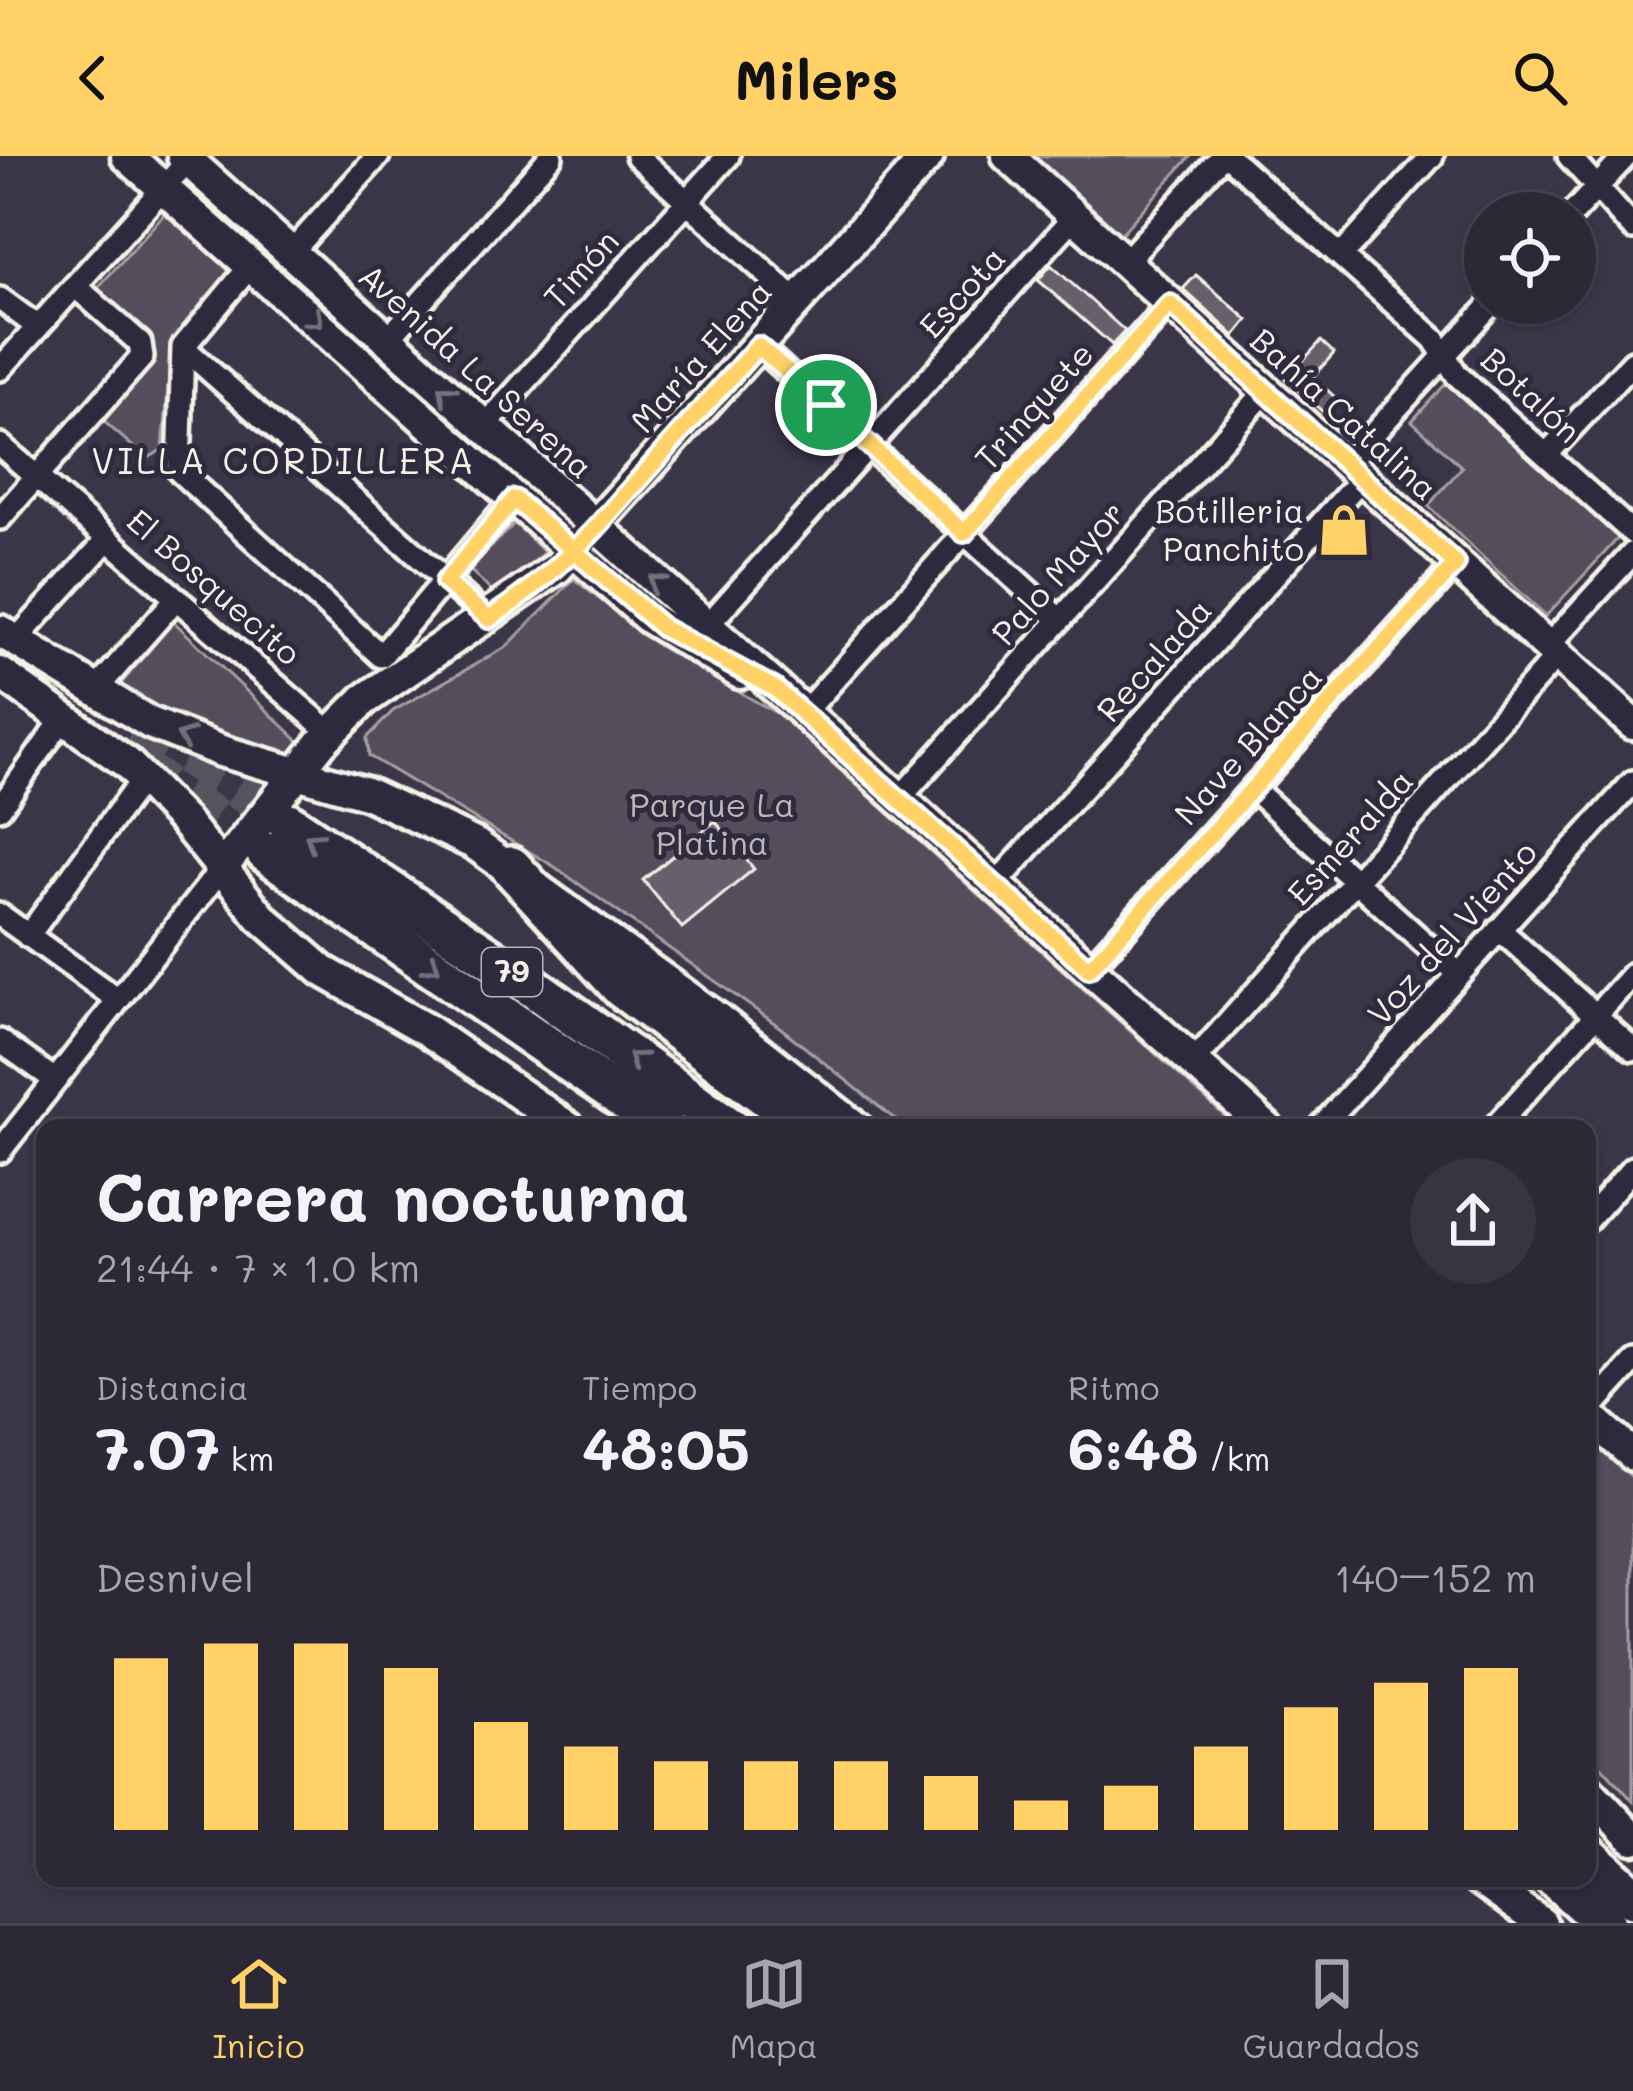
<!DOCTYPE html>
<html lang="es">
<meta charset="utf-8">
<style>
:root{--surface:#2c2835;--page:#383441;--text:#f1f3f6;--muted:#a6a6ad;--line:#484450;--accent:#ffd166}
body{margin:0;font-family:Mali,sans-serif;background:var(--page);color:var(--text);height:100vh;display:flex;flex-direction:column;font-size:45px;white-space:nowrap}
*{box-sizing:border-box;margin:0}
p{font-size:39px;color:var(--muted)}
.icon{flex:none;width:66px;height:66px;fill:none;stroke:currentColor;stroke-width:2;stroke-linecap:round;stroke-linejoin:round}
.map{position:relative;flex:1;overflow:hidden}
.drawer{position:absolute;left:36px;top:963px;width:1560px;height:768px;display:flex;flex-direction:column;background:var(--surface);border-radius:24px;box-shadow:0 3px 9px #0004,0 0 0 3px var(--line)}
.drawer>*{flex:none}
.fabs{position:absolute;left:1464px;top:36px;display:grid;gap:24px}
.fabs a{display:grid;place-items:center;width:132px;height:132px;border-radius:50%;background:var(--surface);box-shadow:0 3px 9px #0004,0 0 0 3px var(--line);font-size:60px}
.pin{position:absolute;display:grid;place-items:center;width:102px;height:102px;color:#fff;margin:-51px;border:6px solid #fff;border-radius:50%;box-shadow:0 3px 12px #0007}
.round{display:grid;place-items:center;flex:none;width:126px;height:126px;border-radius:63px;background:var(--page)}
.headline{display:flex;align-items:center;justify-content:space-between;height:204px;padding:0 60px}
h1{font-size:66px;font-weight:700;line-height:90px}
.figures{display:grid;grid-template-columns:repeat(3,1fr);gap:18px;height:204px;padding:12px 60px}
.figures div{display:grid;align-content:center}
.figures b{font-size:60px;font-weight:700}
.figures small{font-size:33px;font-weight:400}
.figures p{font-size:33px}
.chart{height:336px;padding:24px 60px}
.chart p{display:flex;justify-content:space-between}
.chart svg{width:100%;height:216px;margin-top:12px;stroke:var(--accent);stroke-width:6}
header{display:flex;justify-content:space-between;align-items:center;height:156px;padding:0 60px;background:var(--accent);color:#111;font-size:54px;font-weight:700}
.tab-bar{display:flex;justify-content:space-around;align-items:center;height:168px;border-top:3px solid var(--line);background:var(--surface);font-size:33px;color:var(--muted)}
.tab-bar a{display:grid;justify-items:center;gap:6px}
.tab-bar .selected{color:var(--accent)}
.map>svg:first-child{display:block}
</style>
<header><svg class="icon" aria-label="back" viewBox="0 0 24 24"><path d="M15 5l-7 7 7 7"/></svg>Milers<svg class="icon" aria-label="search" viewBox="0 0 24 24"><circle cx="10" cy="10" r="6"/><path d="M15 15l6 6"/></svg></header>
<div class="map">
<svg width="1633" height="1767" viewBox="0 0 1633 1767">
<rect width="100%" height="100%" fill="#3b3647"/>
<filter id="ink" filterUnits="userSpaceOnUse"><feTurbulence type="fractalNoise" baseFrequency=".00833" numOctaves="2"/><feDisplacementMap in="SourceGraphic" scale="24" xChannelSelector="R" yChannelSelector="G"/><feConvolveMatrix kernelMatrix="1 2 1 2 8 2 1 2 1" color-interpolation-filters="sRGB"/></filter>
<g filter="url(#ink)">
<!-- green -->
<path fill="#534e5c" stroke="#a4a0a2" stroke-width="3" d="M1031 0H1191L1119 80Z
M174 47 239 106 172 184 163 293 147 303 101 263 146 208 93 137Z
M1450 223 1622 378 1546 460 1428 350 1462 311 1412 265Z
M515 367 544 396 498 442 469 413Z
M574 423 659 490 778 558 1238 972H906L777 869 555 711 369 600 367 582 393 555 506 491Z
M173 465 300 586 284 605 196 573 120 529Z
M1587 1281 1633 1322V1645L1587 1594Z"/>
<!-- building -->
<path fill="#65616c" stroke="#f4f1e8" stroke-width="3" d="M1051 109 1125 175 1112 189 1038 124Z
M1196 119 1248 164 1235 180 1183 133Z
M1321 185 1334 197 1313 221 1336 242 1323 256 1286 223Z
M1347 361 1366 378 1354 392 1334 375Z
M715 665 754 713 682 772 643 724Z"/>
<g fill="none" stroke-linecap="round" stroke-linejoin="round">
<!-- highway-tunnel -->
<path stroke="#57525f" stroke-width="39" stroke-dasharray="39 20" stroke-linecap="butt" d="M138 567 288 667
M134 607 266 696"/>
<!-- street casing -->
<g stroke="#f4f1e8" stroke-width="30">
<path id="street" d="M637 0 798 146
M1228 0 1434 183 1457 219 1633 377
M1569 0 1633 72
M1573 57 1626 0
M291 97 378 0
M1341 100 1432 0
M1125 106 1222 0
M252 108 183 191 179 315 381 500 513 343
M0 143 38 171
M387 184 551 0
M758 190 1060 464
M183 191 489 463
M0 213 192 0
M484 271 728 0
M0 289 331 577
M1546 299 1633 206
M1346 308 1492 147
M0 362 142 201 140 187 75 130
M706 471 1074 61
M15 485 107 384
M1547 491 1633 397
M94 536 175 444
M803 558 1170 147
M1253 633 1459 818
M899 643 1266 235
M0 652 65 560
M995 729 1362 322
M0 759 118 844
M1499 773 1633 893
M28 780 143 622
M1089 813 1456 408
M0 885 55 924
M1193 906 1557 500
M1320 972 1633 626
M1494 972 1633 818
M0 995 221 713
M1587 1064 1633 1012
M1587 1257 1633 1206"/>
</g>
<!-- secondary casing -->
<g stroke="#f4f1e8" stroke-width="39">
<path id="secondary" d="M127 0 649 462 740 517
M183 0 1267 972
M1008 0 1633 568
M0 475 150 567 221 595 366 637 475 688 718 863 857 972
M0 517 127 607 184 665 261 761 323 815 427 874 569 972
M221 713 321 587 364 544 557 412 928 0
M1587 1258 1633 1299
M1587 1633 1633 1682
M1478 1722 1541 1767"/>
</g>
<!-- highway casing -->
<g stroke="#f4f1e8" stroke-width="48">
<path id="highway" d="M288 667 526 826 730 972
M266 696 665 972
M511 711 622 832 808 972
M1587 1699 1633 1741
M1555 1722 1605 1767"/>
</g>
<!-- street -->
<use href="#street" stroke="#2f2a3d" stroke-width="21"/>
<!-- secondary -->
<use href="#secondary" stroke="#2f2a3d" stroke-width="30"/>
<!-- highway -->
<use href="#highway" stroke="#2f2a3d" stroke-width="39"/>
</g>
<!-- one-way arrows -->
<defs><path id="oneway-chevron" d="M-2-3.5L2.5 0L-2 3.5" fill="none" stroke-width="1.6" stroke-linecap="round" stroke-linejoin="round" transform="scale(3)"/></defs>
<g stroke="#747079">
<use href="#oneway-chevron" transform="translate(315 164) rotate(42)"/>
<use href="#oneway-chevron" transform="translate(446 237) rotate(-138)"/>
<use href="#oneway-chevron" transform="translate(656 426) rotate(-138)"/>
<use href="#oneway-chevron" transform="translate(185 581) rotate(-159)"/>
<use href="#oneway-chevron" transform="translate(313 684) rotate(-147)"/>
<use href="#oneway-chevron" transform="translate(432 810) rotate(34)"/>
<use href="#oneway-chevron" transform="translate(636 903) rotate(-144)"/>
</g>
</g>
<g fill="none" stroke-linecap="round" stroke-linejoin="round" filter="url(#ink)">
<!-- route casing -->
<g stroke="#fff" stroke-width="24">
<path id="route" d="M826 249 758 190 596 372C563 407 529 437 489 463L445 426 514 343 663 472 774 532 1089 813 1456 408 1170 148 964 377 826 249"/>
</g>
<!-- route -->
<use href="#route" stroke="#ffd166" stroke-width="15"/>
</g>
<!-- icons -->
<defs>
<g id="shop-bare" transform="scale(4.14)"><path d="M-5-2.5h2.3a2.7 3.5 0 0 1 5.4 0H5L5.5 6h-11ZM-1.5-2.5h3a1.5 2.3 0 0 0-3 0Z" fill="#ffd166" stroke="#2f2a3d" stroke-width="2.5" paint-order="stroke"/></g>
</defs>
<g fill-rule="evenodd">
<use href="#shop-bare" x="1344" y="374"/>
</g>
<g text-anchor="middle" stroke-width="10" stroke-linejoin="round" paint-order="stroke">
<!-- shield labels -->
<rect fill="#2f2a3d" stroke="#b9b5b5" stroke-width="3" x="482" y="792" width="60" height="48" rx="9"/>
<g font-size="30" font-weight="bold" fill="#f4f1e8">
<text x="512" y="826">79</text>
</g>
<!-- street labels -->
<g font-size="33" fill="#f4f1e8" stroke="#2f2a3d">
<text transform="translate(581 113) rotate(-48)" y="12">Timón</text>
<text transform="translate(962 136) rotate(-48)" y="12">Escota</text>
<text transform="translate(701 200) rotate(-48)" y="12">María Elena</text>
<text transform="translate(476 215) rotate(42)" y="12">Avenida La Serena</text>
<text transform="translate(1531 239) rotate(43)" y="12">Botalón</text>
<text transform="translate(1034 250) rotate(-48)" y="12">Trinquete</text>
<text transform="translate(1344 258) rotate(42)" y="12">Bahía Catalina</text>
<text transform="translate(1058 417) rotate(-48)" y="12">Palo Mayor</text>
<text transform="translate(214 431) rotate(41)" y="12">El Bosquecito</text>
<text transform="translate(1154 504) rotate(-48)" y="12">Recalada</text>
<text transform="translate(1248 589) rotate(-48)" y="12">Nave Blanca</text>
<text transform="translate(1350 681) rotate(-48)" y="12">Esmeralda</text>
<text transform="translate(1452 777) rotate(-48)" y="12">Voz del Viento</text>
</g>
<!-- poi labels -->
<g font-size="33" fill="#f4f1e8" stroke="#2f2a3d" text-anchor="end">
<text x="1304" y="367">Botilleria<tspan x="1304" dy="38">Panchito</tspan></text>
</g>
<!-- park labels -->
<g font-size="33" fill="#bcb8b7" stroke="#2f2a3d">
<text x="712" y="661">Parque La<tspan x="712" dy="38">Platina</tspan></text>
</g>
<!-- neighbourhood labels -->
<g font-size="36" letter-spacing="3" fill="#f4f1e8" stroke="#2f2a3d">
<text x="284" y="318">VILLA CORDILLERA</text>
</g>
</g>
</svg>
<div class="fabs">
<a><svg class="icon" aria-label="locate" viewBox="0 0 24 24"><circle cx="12" cy="12" r="6"/><path d="M12 2v4M12 18v4M2 12h4M18 12h4"/></svg></a>
</div>
<div class="pin" style="left:826px;top:249px;background:#1e9e55"><svg class="icon" aria-label="arrive" viewBox="0 0 24 24"><path d="M6 21V4h12l-3 4 3 4H6"/></svg></div>
<section class="drawer">
<div class="headline"><div><h1>Carrera nocturna</h1><p>21:44 · 7 × 1.0 km</p></div><a class="round"><svg class="icon" aria-label="share" viewBox="0 0 24 24"><path d="M12 15V3M7 8l5-5 5 5M5 13v7h14v-7"/></svg></a></div>
<div class="figures">
<div><p>Distancia</p><b>7.07<small> km</small></b></div>
<div><p>Tiempo</p><b>48:05</b></div>
<div><p>Ritmo</p><b>6:48<small> /km</small></b></div>
</div>
<div class="chart"><p><span>Desnivel</span>140–152 m</p>
<svg viewBox="0 0 160 44" preserveAspectRatio="none"><path d="M5 44V9M15 44V6M25 44V6M35 44V11M45 44V22M55 44V27M65 44V30M75 44V30M85 44V30M95 44V33M105 44V38M115 44V35M125 44V27M135 44V19M145 44V14M155 44V11"/></svg>
</div>
</section>
</div>
<nav class="tab-bar">
<a class="selected"><svg class="icon" aria-label="home" viewBox="0 0 24 24"><path d="M3 11l9-7 9 7M6 9v11h12V9"/></svg>Inicio</a>
<a><svg class="icon" aria-label="map" viewBox="0 0 24 24"><path d="M3 6l6-2 6 2 6-2v14l-6 2-6-2-6 2zM9 4v14M15 6v14"/></svg>Mapa</a>
<a><svg class="icon" aria-label="saved" viewBox="0 0 24 24"><path d="M7 4h10v16l-5-4-5 4z"/></svg>Guardados</a>
</nav>
